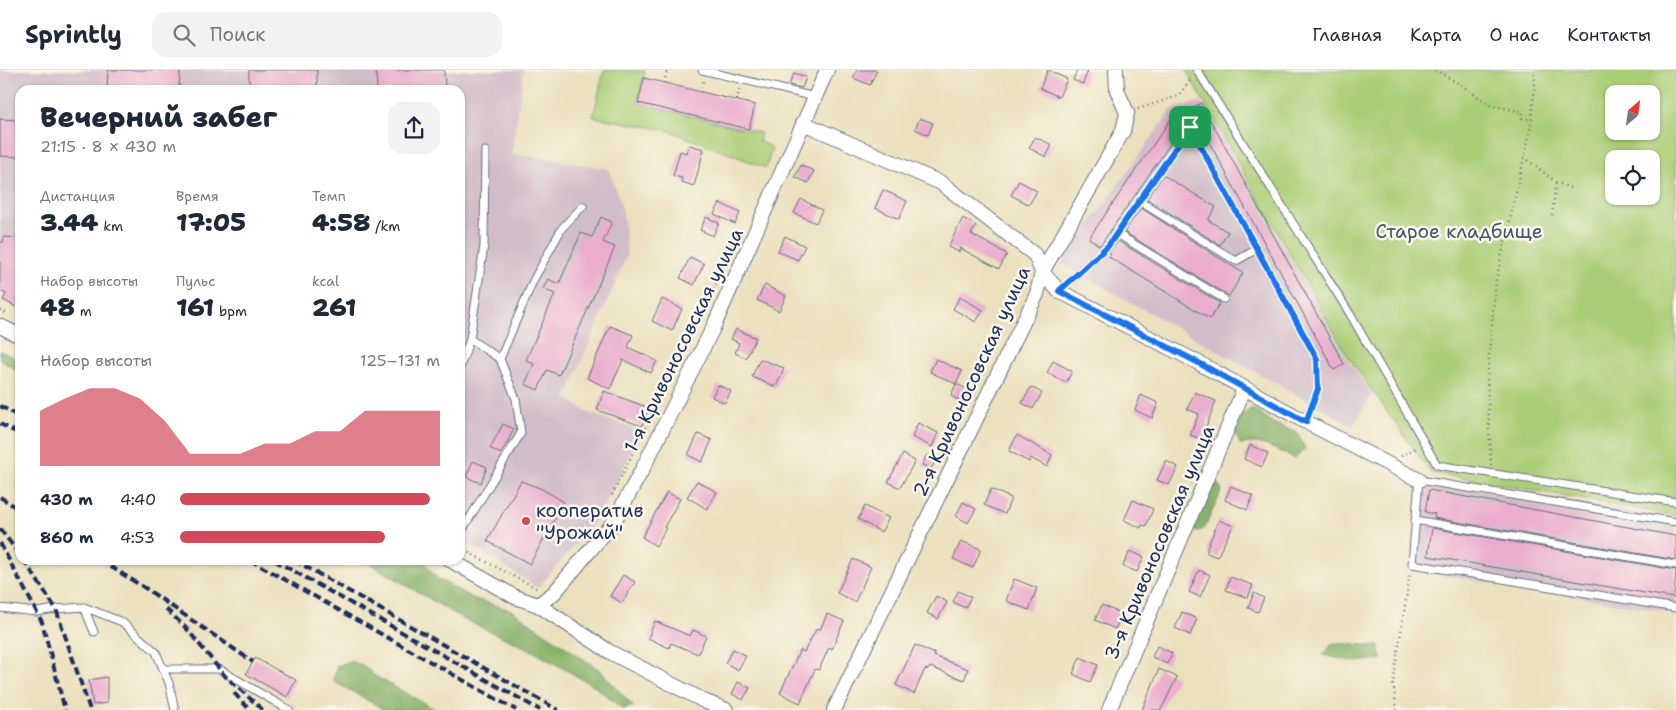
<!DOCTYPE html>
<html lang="ru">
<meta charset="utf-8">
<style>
:root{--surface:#fff;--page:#f2f2f3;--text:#1f2937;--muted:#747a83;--line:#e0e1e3;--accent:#d1495b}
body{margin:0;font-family:"Shantell Sans",sans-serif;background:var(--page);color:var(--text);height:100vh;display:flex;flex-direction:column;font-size:19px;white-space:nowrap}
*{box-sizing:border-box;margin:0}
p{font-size:16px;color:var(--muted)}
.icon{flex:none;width:28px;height:28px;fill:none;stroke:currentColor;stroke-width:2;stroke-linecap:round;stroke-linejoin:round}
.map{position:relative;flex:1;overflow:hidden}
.drawer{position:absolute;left:15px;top:15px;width:450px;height:480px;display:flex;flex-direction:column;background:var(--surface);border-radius:15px;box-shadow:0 1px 4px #0004}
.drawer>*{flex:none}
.needle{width:32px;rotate:29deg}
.buttons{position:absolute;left:1605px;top:15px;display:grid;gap:10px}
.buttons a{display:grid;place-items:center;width:55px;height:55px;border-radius:10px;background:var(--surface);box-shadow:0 1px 4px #0004;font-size:25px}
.pin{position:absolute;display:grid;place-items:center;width:42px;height:42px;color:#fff;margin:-21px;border-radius:10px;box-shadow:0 2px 8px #0006}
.round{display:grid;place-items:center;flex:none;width:52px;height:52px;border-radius:15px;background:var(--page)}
.overview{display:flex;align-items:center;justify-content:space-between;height:85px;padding:0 25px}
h1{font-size:28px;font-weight:800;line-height:38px}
.metrics{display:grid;grid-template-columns:repeat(3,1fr);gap:8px;height:85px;padding:5px 25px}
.metrics div{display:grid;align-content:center}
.metrics b{font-size:25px;font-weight:800}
.metrics small{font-size:14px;font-weight:400}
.metrics p{font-size:14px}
.chart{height:140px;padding:10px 25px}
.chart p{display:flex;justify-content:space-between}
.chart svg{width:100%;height:90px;margin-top:5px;fill:var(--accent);opacity:.7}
ul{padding:0 25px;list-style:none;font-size:16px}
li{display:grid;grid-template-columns:80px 60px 1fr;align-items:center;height:38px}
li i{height:12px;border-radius:6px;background:var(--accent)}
header{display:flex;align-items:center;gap:30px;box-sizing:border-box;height:70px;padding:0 25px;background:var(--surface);border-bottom:1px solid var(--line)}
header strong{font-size:24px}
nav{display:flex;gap:28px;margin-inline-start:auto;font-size:18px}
.search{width:350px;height:45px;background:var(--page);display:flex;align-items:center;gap:12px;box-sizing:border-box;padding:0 18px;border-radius:15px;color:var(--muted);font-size:19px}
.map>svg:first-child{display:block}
</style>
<header>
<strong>Sprintly</strong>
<div class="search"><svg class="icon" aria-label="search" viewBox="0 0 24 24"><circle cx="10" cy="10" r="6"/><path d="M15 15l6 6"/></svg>Поиск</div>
<nav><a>Главная</a><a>Карта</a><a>О нас</a><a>Контакты</a></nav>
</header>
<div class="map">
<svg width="1676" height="640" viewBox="0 0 1676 640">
<rect width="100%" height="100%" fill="#fbf7ec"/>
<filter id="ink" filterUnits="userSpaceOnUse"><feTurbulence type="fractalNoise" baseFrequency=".02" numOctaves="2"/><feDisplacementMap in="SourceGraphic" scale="10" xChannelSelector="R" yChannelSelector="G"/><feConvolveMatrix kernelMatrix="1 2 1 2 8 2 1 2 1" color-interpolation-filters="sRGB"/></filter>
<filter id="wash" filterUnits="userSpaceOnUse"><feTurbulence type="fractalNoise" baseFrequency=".0096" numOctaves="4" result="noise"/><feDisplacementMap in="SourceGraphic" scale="20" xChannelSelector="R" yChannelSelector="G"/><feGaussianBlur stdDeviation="1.12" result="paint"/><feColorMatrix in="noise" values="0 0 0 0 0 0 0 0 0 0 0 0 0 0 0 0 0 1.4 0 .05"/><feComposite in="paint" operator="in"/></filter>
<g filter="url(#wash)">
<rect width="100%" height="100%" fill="#ebe0bd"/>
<!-- industrial -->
<path fill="#d1bdc9" d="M0 0H524L511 85H524L609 99 623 141 627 185 566 328 589 343 637 360 638 369 600 445 538 518 460 468V20H20V239L3 230 6 224 0 221Z
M1201 31 1346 287 1372 323 1353 356 1062 194 1171 40Z
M1427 410 1676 449V543L1413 500Z"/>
<!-- green -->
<path fill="#aacd76" stroke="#627e6a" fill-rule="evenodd" d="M604 0 645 1 638 33 761 63 759 71 772 78 766 98 667 60 593 47Z
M1186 0H1676V446L1430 402 1347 285ZM1614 24H1651V61H1614ZM1614 89H1651V126H1614Z"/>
<!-- forest -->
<path fill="#87b067" stroke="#517062" d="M0 281 20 290V302L0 290Z
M1252 338 1273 353 1297 363 1305 378 1295 389C1278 381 1259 368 1241 375L1234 362 1237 349Z
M1217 413 1222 420 1204 459 1195 462V446L1203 438 1206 421Z
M364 490H422L437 508 472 528 511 540 600 600 633 636 623 639 594 616 529 579 465 550Z
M1333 573 1379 576 1382 589 1355 592 1323 585Z
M350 591 364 596 375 606 436 640H385L333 611 337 596Z"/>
<g id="blocks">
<!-- building -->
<path fill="#eaadcd" d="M108 0H180L179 20H107Z
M249 0H317V20H249Z
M376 0H444L445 20H377Z
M857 0H877L870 15 853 8Z
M1048 0 1067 9 1059 27 1040 18Z
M1077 0H1088L1083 14 1073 10Z
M794 3 806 7 802 18 789 15Z
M644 8 755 35 749 59 638 33Z
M1201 33 1344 294 1334 300 1191 39Z
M920 48 933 53 928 65 915 59Z
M0 49 20 50V87L0 86Z
M1171 49 1182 57 1100 176 1089 168Z
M1035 67 1052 75 1046 87 1029 78Z
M689 75 704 79 694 116 681 112 682 108 673 106 680 81 686 83Z
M801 95 814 101 808 113 795 107Z
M1163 105 1216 137 1208 150 1228 162 1220 175 1147 129Z
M1019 111 1037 121 1029 135 1011 125Z
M883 120 907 131 899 149 875 138Z
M801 129 822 140 816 153 794 143Z
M720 133 740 143 735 154 714 144Z
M1141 138 1243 203 1229 226 1124 162Z
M601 147 612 152 603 172 615 177 559 305 547 300 538 320 525 314 534 294 526 290 555 224 543 219 548 209 559 214 581 163 592 167Z
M706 147 719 153 713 166 700 160Z
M963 148 976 156 971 164 1007 184 999 199 960 178 959 182 948 177Z
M785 166 805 176 798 190 778 181Z
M4 167 20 168V239L3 230 6 224 0 221V172H3Z
M1118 171 1220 233 1210 249 1109 187 1111 184 1109 182Z
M690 187 704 194 694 215 680 208Z
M765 215 786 226 779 241 757 230Z
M960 227 983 240 976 252 953 239Z
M662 229 682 239 672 261 652 251Z
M610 256 633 265 628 277 657 291 651 303 623 290 610 319 587 308Z
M736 259 756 268 746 288 735 283 739 273 731 269Z
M760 289 784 298 776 317 752 307Z
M936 289 962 301 956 314 930 302Z
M1053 291 1072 301 1066 313 1047 303Z
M956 314 970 320 964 333 951 326Z
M718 315 731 321 725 333 712 327Z
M1031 317 1042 323 1033 339 1022 333Z
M604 321 649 338 642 356 597 340Z
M1195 322 1216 331 1201 369 1190 365 1199 344 1187 339Z
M1141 325 1158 333 1152 348 1135 340Z
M918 353 938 363 932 377 912 367Z
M503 354 514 359 501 384 490 378Z
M698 364 712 370 702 392 688 385Z
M1017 365 1052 385 1047 397 1031 388 1029 392 1009 381Z
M1250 375 1268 383 1262 397 1244 389Z
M903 384 915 391 900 418 888 412Z
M927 385 936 390 931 399 922 395Z
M473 391 487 397 481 413 466 407Z
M1166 391 1178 397 1169 415 1157 410Z
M521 411 542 419 564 432 530 494 487 471Z
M697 411 717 422 707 439 687 427Z
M1231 416 1253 426 1247 440 1225 430Z
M991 419 1011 428 1005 444 984 435Z
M1429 420 1676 466V490L1434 448 1435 444 1425 442Z
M667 422 680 429 664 457 666 458 656 476 642 467Z
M1133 430 1153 439 1146 456 1142 455 1141 458 1124 450Z
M963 432 976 439 968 453 956 446Z
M865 436 889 448 881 462 858 449Z
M1219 450 1233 456 1217 487 1207 483V478Z
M1432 458 1676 500 1674 528 1428 486Z
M961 471 981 479 973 498 953 489Z
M1130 481 1144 487 1137 502 1123 496Z
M853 489 871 497 855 532 837 523Z
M1199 500 1210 505 1200 527 1189 522Z
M623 505 635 512 622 533 610 526Z
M1230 507 1253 515 1248 528 1226 520Z
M1014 509 1037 518 1029 540 1006 531Z
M958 521 971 527 965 538 953 532Z
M1254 523 1264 528 1258 542 1248 538Z
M936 526 947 532 938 549 927 543Z
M1102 535 1122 544 1115 559 1095 550Z
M1182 542 1197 549 1190 565 1175 558Z
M827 544 844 551 836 569 837 570 832 579 829 577 819 600 815 599 800 633 780 623 800 580 804 582 817 558 820 560Z
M655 551 690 566 693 560 706 566 698 584 671 573 669 578 648 568Z
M915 575 935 584 934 586 968 599 964 610 930 597 928 600 925 599 914 624 896 615Z
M1157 576 1172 583 1167 594 1152 587Z
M733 579 746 586 738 600 725 593Z
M1080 587 1098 595 1090 612 1073 604Z
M255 588 296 610 287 627 246 604Z
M1159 599 1177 607 1161 640H1142Z
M107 607V633L93 635 89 610Z
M738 612 750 618 743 630 732 624Z"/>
</g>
</g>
<g filter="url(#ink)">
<use href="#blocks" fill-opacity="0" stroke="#646d7f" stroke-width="1"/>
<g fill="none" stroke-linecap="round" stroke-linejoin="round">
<!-- service casing -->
<g stroke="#646d7f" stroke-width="9">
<path id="service" d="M702 0 815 27
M1197 0 1350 244 1437 395 1676 432
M1139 131 1236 191 1257 179
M1116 163 1224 229
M1059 221 1108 176 1190 57 1317 289 1318 319 1306 352
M500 289 533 211 562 158 583 136
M460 297 470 269 484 176 485 81
M1415 450 1676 495
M460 464 521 363 516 329 500 289 470 269
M84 537 94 562
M0 538 37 542 56 539 84 537 122 552 156 582 169 613 175 640
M1676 538 1412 494 1419 410 1676 452
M163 599H219L289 640"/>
</g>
<!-- minor casing -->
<g stroke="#646d7f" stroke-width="16">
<path id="minor" d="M803 53 941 113 1035 185 1042 202 1059 221 1197 292 1306 352 1419 410
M0 256 20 266
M450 490 515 527 538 535 610 582 706 632 726 640
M538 535 554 523 613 453 642 400 713 258 827 0
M834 640 1037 224 1042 202 1123 61 1127 43 1117 20 1116 0
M1109 640 1244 319"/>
</g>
<!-- path -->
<path stroke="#646d7f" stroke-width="2.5" stroke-dasharray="1 4" stroke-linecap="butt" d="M1435 0 1458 13 1490 35 1523 42 1522 48 1531 50
M664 13 667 0
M700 22 704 9
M737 30 740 17
M1138 39 1178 26 1192 8
M1524 87 1556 112 1570 118
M1552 145 1556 112
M0 240 6 243
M1401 386 1416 378
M1491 395 1487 309 1496 210 1530 62 1535 15 1534 0
M612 425 705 237 741 160
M460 478 538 519
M1397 640 1393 614 1410 503"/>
<!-- service -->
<use href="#service" stroke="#fff" stroke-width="7"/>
<!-- minor -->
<use href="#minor" stroke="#fff" stroke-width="14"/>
<!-- rail -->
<path stroke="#1b2f5e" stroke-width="4" stroke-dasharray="8 4" stroke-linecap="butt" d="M0 336 20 347
M0 354 20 364
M0 427 20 440
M0 459 20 485
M0 473 42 552 65 640
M24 490 56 539 90 640
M100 490 145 518 253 592
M250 490 516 640
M274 490 540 640
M294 490 558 640
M166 539 187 559 225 606 263 640
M234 623 250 640"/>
</g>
</g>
<g fill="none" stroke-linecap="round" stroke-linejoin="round" filter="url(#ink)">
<!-- route casing -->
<g stroke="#fff" stroke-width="10">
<path id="route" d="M1190 57 1317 289 1318 319 1306 352 1197 292 1059 221 1108 176Z"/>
</g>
<!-- route -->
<use href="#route" stroke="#1a73e8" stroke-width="6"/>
</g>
<!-- markers -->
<circle fill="#d1495b" stroke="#fbf7ec" stroke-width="2" cx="526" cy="451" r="5"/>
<g text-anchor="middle" stroke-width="5" stroke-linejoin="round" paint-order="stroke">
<!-- park labels -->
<g font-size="19" fill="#3f5664" stroke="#fbf7ec">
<text x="1459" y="168">Старое кладбище</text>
</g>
<!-- street labels -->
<g font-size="19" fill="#1b2f5e" stroke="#fbf7ec">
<text transform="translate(683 270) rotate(-64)" y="7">1-я Кривоносовская улица</text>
<text transform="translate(971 311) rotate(-65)" y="7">2-я Кривоносовская улица</text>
<text transform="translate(1159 472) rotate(-67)" y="7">3-я Кривоносовская улица</text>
</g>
<!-- poi labels -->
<g font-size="19" fill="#1b2f5e" stroke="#fbf7ec" text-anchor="start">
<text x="536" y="447">кооператив<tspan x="536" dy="22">"Урожай"</tspan></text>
</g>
</g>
</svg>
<div class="buttons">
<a><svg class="needle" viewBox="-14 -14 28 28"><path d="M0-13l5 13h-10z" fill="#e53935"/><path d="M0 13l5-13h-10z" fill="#747a83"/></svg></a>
<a><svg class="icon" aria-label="locate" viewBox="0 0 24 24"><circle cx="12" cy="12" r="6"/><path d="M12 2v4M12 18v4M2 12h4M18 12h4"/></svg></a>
</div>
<div class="pin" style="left:1190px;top:57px;background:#1e9e55"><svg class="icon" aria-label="arrive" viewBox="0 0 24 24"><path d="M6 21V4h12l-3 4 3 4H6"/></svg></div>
<section class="drawer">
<div class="overview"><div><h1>Вечерний забег</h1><p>21:15 · 8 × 430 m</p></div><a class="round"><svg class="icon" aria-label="share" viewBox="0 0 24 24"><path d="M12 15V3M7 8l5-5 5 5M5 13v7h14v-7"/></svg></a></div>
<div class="metrics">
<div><p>Дистанция</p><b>3.44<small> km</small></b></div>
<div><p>Время</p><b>17:05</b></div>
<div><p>Темп</p><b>4:58<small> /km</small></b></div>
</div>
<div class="metrics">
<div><p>Набор высоты</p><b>48<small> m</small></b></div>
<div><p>Пульс</p><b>161<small> bpm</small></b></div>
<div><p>kcal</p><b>261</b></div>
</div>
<div class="chart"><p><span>Набор высоты</span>125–131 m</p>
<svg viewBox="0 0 160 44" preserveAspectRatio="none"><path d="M0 44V17L10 11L20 6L30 6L40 11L50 22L60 38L70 38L80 38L90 33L100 33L110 27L120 27L130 17L140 17L150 17L160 17V44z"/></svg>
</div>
<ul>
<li><b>430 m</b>4:40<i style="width:96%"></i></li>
<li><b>860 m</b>4:53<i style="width:79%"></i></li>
</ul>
</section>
</div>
